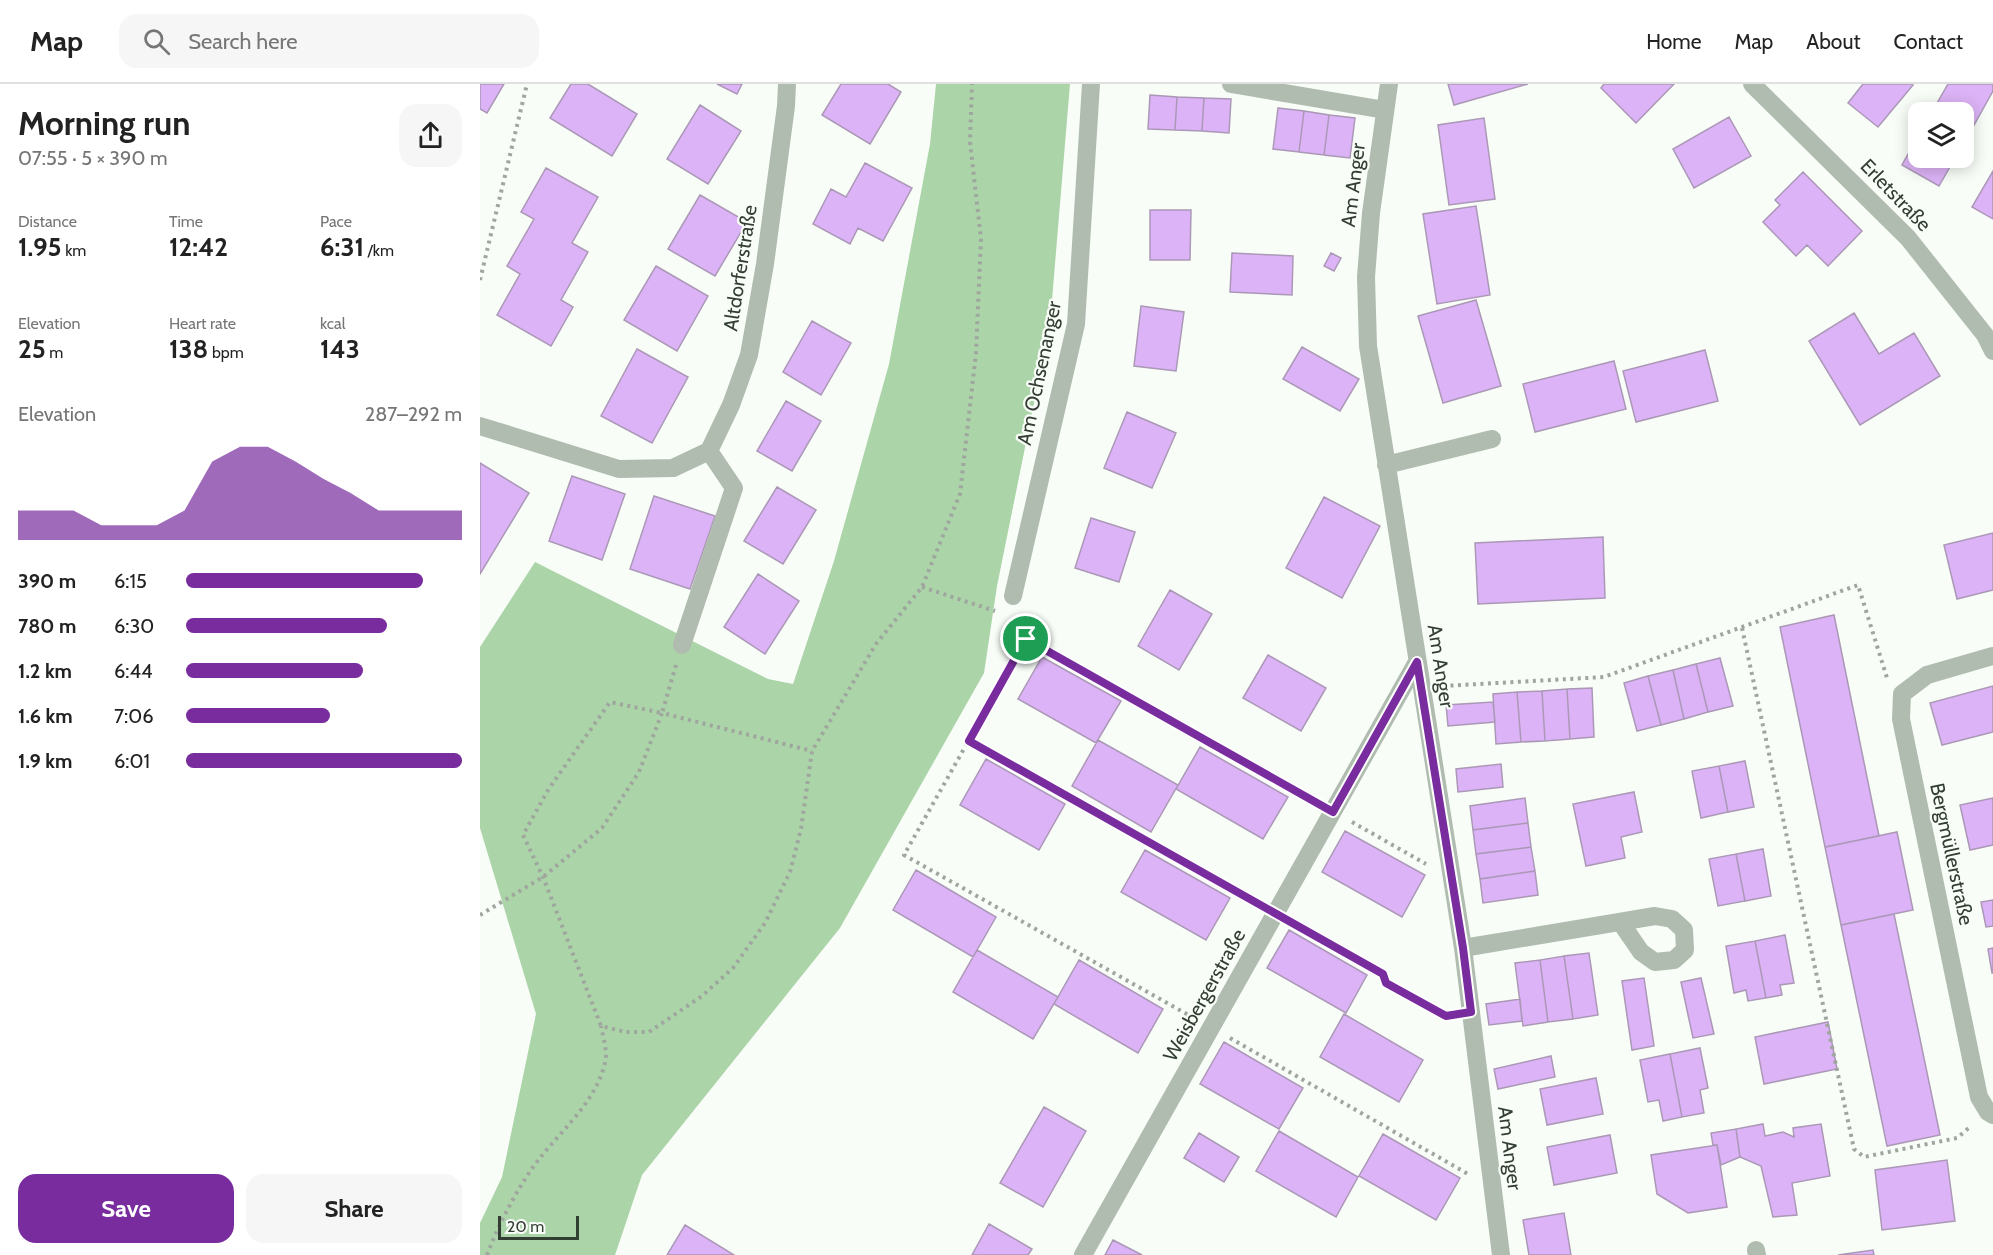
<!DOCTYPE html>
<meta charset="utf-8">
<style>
:root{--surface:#fff;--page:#f6f6f6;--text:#222;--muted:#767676;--line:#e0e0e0;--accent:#782c9e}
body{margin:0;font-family:Cabin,sans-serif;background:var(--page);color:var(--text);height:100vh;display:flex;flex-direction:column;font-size:22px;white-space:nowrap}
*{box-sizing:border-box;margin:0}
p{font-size:20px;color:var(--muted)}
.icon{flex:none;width:33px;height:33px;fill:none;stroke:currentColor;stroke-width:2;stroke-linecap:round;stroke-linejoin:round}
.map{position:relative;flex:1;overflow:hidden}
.sheet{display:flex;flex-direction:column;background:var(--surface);width:480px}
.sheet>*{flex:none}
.controls{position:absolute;left:1428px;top:18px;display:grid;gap:12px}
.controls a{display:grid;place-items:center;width:66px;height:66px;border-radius:12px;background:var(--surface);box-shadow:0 3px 15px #0003;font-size:30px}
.scale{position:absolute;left:18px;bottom:15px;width:81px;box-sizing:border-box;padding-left:6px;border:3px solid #333e33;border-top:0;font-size:16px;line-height:21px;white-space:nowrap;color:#333e33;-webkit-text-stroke:4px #f8fdf7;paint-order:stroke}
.pin{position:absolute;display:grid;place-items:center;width:51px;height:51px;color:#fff;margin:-26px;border:3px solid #fff;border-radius:50%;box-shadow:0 2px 6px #0007}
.round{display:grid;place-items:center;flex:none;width:63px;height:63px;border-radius:18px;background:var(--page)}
.summary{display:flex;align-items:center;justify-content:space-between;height:102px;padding:0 18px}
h1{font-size:33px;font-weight:700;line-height:45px}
.figures{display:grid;grid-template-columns:repeat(3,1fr);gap:9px;height:102px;padding:6px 18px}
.figures div{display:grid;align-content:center}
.figures b{font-size:26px;font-weight:700}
.figures small{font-size:16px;font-weight:400}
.figures p{font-size:16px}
.chart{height:168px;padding:12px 18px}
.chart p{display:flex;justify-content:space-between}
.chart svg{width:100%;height:108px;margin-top:6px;fill:var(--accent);opacity:.7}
.action{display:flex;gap:12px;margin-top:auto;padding:12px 18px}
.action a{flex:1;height:69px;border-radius:18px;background:var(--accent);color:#fff;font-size:24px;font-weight:700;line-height:69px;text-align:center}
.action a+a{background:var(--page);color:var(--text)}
ul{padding:0 18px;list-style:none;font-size:20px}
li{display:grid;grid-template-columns:96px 72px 1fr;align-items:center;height:45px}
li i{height:15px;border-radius:8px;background:var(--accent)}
header{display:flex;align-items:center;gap:36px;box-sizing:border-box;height:84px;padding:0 30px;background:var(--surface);border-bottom:2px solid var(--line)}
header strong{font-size:28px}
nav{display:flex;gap:33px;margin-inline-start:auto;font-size:21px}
.search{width:420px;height:54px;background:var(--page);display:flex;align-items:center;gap:15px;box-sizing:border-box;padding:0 21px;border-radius:18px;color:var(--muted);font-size:22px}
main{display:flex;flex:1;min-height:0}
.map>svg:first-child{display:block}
</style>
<header>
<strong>Map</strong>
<div class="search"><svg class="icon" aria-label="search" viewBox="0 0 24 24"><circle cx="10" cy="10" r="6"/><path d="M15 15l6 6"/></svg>Search here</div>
<nav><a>Home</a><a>Map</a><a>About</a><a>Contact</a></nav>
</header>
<main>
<section class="sheet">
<div class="summary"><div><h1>Morning run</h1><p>07:55 · 5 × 390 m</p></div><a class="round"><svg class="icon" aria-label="share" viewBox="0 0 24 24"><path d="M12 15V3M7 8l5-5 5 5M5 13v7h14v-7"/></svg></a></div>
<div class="figures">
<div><p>Distance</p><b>1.95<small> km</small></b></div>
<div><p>Time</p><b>12:42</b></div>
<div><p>Pace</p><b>6:31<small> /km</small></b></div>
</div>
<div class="figures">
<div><p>Elevation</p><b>25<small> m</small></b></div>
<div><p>Heart rate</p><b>138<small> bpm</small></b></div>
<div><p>kcal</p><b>143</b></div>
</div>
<div class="chart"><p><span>Elevation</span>287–292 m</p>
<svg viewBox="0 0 160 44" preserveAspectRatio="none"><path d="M0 44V32L10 32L20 32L30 38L40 38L50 38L60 32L70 12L80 6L90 6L100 12L110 19L120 25L130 32L140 32L150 32L160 32V44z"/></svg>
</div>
<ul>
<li><b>390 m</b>6:15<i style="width:86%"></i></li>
<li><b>780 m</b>6:30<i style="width:73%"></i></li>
<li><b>1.2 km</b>6:44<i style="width:64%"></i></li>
<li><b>1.6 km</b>7:06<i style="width:52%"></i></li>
<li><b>1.9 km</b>6:01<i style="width:100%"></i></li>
</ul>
<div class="action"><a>Save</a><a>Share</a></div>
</section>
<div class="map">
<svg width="1513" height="1171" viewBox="0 0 1513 1171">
<rect width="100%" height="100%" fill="#f8fdf7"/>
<!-- green -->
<path fill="#acd4a9" d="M456 0H590L570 240 517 502 504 589 360 844 162 1091 135 1171H0V1139L22 1093 56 930 0 744V563L55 478 288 595 313 600 354 477 409 280 450 60Z"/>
<!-- building -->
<path fill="#dcb3f6" stroke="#ab98b7" stroke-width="1.5" d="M0 0H24L7 29 0 25Z
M91 0H108L157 30 132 72 70 34Z
M237 0H262L257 10Z
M361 0H408L421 8 390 60 342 31Z
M968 0H1048L974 21Z
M1124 0H1194L1156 39 1121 4Z
M1383 0H1432L1433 1 1398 43 1368 19Z
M1468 0H1513V7L1484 59V28H1452Z
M670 11 697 13 695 46 668 45Z
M697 13 724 14 722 47 695 46Z
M724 14 751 15 749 49 722 47Z
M220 21 261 47 228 100 187 75Z
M798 24 824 27 819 68 793 65Z
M824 27 849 31 844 71 819 68Z
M849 31 875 34 870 74 844 71Z
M1249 33 1271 72 1214 104 1193 65Z
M1004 34 1015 115 969 121 958 41Z
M1438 52V74H1475L1459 102 1422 81Z
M385 79 432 104 403 157 378 144 370 160 333 140 351 105 366 113Z
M66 84 118 113 92 159 108 168 81 216 93 223 71 262 17 231 40 190 27 182 54 135 41 128Z
M1513 87V135L1492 123Z
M1323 88 1382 147 1348 182 1327 161 1316 172 1283 138 1300 121 1295 116Z
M220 111 267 138 235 192 188 165Z
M996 122 1010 211 957 220 943 130Z
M670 126H711L710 176H670Z
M752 169 813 172 812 211 750 208Z
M851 169 861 174 854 187 844 182Z
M176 182 228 212 197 267 144 236Z
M996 216 1021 302 963 319 938 232Z
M661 222 704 228 696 287 654 282Z
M1374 229 1399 270 1434 249 1460 292 1380 341 1329 257Z
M332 237 371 259 341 311 303 288Z
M822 263 879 295 860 327 803 295Z
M157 265 208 293 172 359 121 332Z
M1225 266 1238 317 1156 338 1143 287Z
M1134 277 1146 325 1055 348 1043 300Z
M306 317 341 337 312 387 277 367Z
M647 328 696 349 672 404 624 384Z
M0 379 49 409 0 490Z
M92 392 145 410 122 476 69 457Z
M297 403 336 426 303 480 264 457Z
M174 412 235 432 210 505 150 485Z
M844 413 900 442 862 514 806 484Z
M611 434 655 448 639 498 595 484Z
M1513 449V506L1477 515 1464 461Z
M1123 453 1125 514 998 520 995 459Z
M278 490 319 517 285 570 244 543Z
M690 506 732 530 699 586 658 562Z
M1354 531 1399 752 1345 763 1300 543Z
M788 571 846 604 821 647 763 614Z
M562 573 641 617 616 659 538 615Z
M1240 574 1253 622 1228 628 1216 580Z
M1216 580 1228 628 1204 635 1193 586Z
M1193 586 1204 635 1181 641 1168 592Z
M1168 592 1181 641 1157 647 1144 599Z
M1513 602V648L1462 661 1450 619Z
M1112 604 1114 653 1090 655 1087 605Z
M1087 605 1090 655 1065 657 1062 607Z
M1062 607 1065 657 1041 658 1037 608Z
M1037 608 1041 658 1016 660 1013 610Z
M1013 618 1015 638 968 642 966 621Z
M618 656 698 701 671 748 592 702Z
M720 663 808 713 783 755 696 705Z
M506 675 585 720 559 766 480 721Z
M1265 677 1274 723 1248 728 1239 682Z
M1021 680 1023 703 978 708 976 685Z
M1239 682 1248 728 1221 734 1212 687Z
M1154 708 1162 748 1141 753 1145 774 1106 782 1093 720Z
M1045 714 1048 739 993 746 990 722Z
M1513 714V761L1490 766 1480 721Z
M1048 739 1051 763 996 770 993 746Z
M865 747 945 791 922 833 842 788Z
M1417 748 1433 826 1361 841 1345 763Z
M1051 763 1055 787 1000 795 996 770Z
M1283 765 1291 812 1265 817 1256 770Z
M665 766 750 814 726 856 641 808Z
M1256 770 1265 817 1238 822 1229 775Z
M436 786 516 833 493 873 413 826Z
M1055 787 1058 811 1003 819 1000 795Z
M1513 816V842L1506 843 1501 818Z
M1414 830 1460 1051 1407 1062 1361 841Z
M809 846 887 891 866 929 787 884Z
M1305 851 1314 899 1300 901 1302 911 1286 914 1275 857Z
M1275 857 1286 914 1268 917 1266 906 1254 909 1246 862Z
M1513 864V889H1512L1508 865Z
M497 866 578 913 553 955 473 908Z
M1109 869 1118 931 1093 935 1084 872Z
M1084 872 1093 935 1068 938 1060 876Z
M599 876 683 925 658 969 574 920Z
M1060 876 1068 938 1043 942 1035 879Z
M1164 894 1174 962 1152 966 1142 897Z
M1221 894 1234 950 1213 954 1201 898Z
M1040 915 1042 937 1009 941 1006 920Z
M864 930 943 976 919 1018 840 973Z
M1348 938 1357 985 1284 1000 1275 953Z
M744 958 823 1004 799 1045 720 1000Z
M1220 964 1228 1004 1220 1006 1224 1029 1202 1033 1190 970Z
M1190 970 1202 1033 1183 1037 1179 1016 1168 1018 1160 976Z
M1071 972 1075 993 1018 1005 1014 985Z
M1116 994 1123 1030 1067 1041 1060 1005Z
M564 1023 606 1047 563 1123 520 1099Z
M1283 1040 1285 1052 1303 1048 1314 1053 1313 1044 1341 1040 1350 1092 1312 1099 1317 1131 1293 1133 1281 1082 1260 1073 1256 1045Z
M1256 1045 1260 1073 1241 1081 1237 1061H1233L1231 1049Z
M799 1047 878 1093 856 1133 776 1087Z
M719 1049 759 1073 744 1098 704 1074Z
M903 1050 980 1094 956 1136 879 1092Z
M1130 1051 1137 1089 1074 1101 1067 1063Z
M1237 1061 1247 1123 1208 1129 1177 1110 1171 1071Z
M1467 1076 1475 1137 1402 1146 1395 1086Z
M1084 1129 1091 1171H1049L1043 1136Z
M509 1140 552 1165 548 1171H492Z
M205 1141 254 1171H187Z
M633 1156 662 1171H625Z
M1393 1166 1394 1171H1358Z"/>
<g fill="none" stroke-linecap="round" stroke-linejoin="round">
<!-- path -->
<path stroke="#9ea69e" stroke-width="4" stroke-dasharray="3 4.5" stroke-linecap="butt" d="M0 196 47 0
M442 503 515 527
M531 535 546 555 834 717
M1262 544 1374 1065 1384 1073 1477 1054 1491 1042
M546 555 424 771 712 933
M196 581 182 629 130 618 68 706 43 751 63 793 121 942 146 948H169L222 912 253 884 285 839 310 788 321 745 332 667 396 560 442 503 480 410 496 269 501 155 490 58 492 0
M963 602 1124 593 1378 501 1407 594
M489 657 775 819
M872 738 946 780
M0 831 63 793 122 744 159 688 182 629 332 667
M813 840 904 890 906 899 966 932H970
M750 954 988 1090
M7 1171C18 1142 32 1115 49 1089 73 1052 114 1024 125 979 128 968 123 953 121 942"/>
<!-- minor -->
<path stroke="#b0bcaf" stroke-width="18" d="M751 0 905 26
M909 0 891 129 886 193 888 262 983 864 1021 1171
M1272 0 1428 154 1505 251 1513 267
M0 342 139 385 193 384 229 367 251 321 269 271 285 180 306 22 307 0
M906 381 1012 355
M533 512 596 240 611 0
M202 561 254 404 229 367
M1513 572 1447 591 1422 610 1421 635 1499 1013 1508 1028 1513 1031
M983 864 1175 832 1192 835 1204 846 1205 866 1194 876 1175 878 1161 868 1141 839
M1276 1166 1277 1171
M603 1171 937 578"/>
</g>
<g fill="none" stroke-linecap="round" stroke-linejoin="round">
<!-- route casing -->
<g stroke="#fff" stroke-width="12">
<path id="route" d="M546 555 853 728 937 578 983 864 991 928 966 932 906 899 903 890 489 657Z"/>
</g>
<!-- route -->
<use href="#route" stroke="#782c9e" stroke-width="8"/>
</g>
<g text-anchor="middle" stroke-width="4.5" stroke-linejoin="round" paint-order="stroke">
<!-- street labels -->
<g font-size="20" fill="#333e33" stroke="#f8fdf7">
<text transform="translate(873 101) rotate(-83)" y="7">Am Anger</text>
<text transform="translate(1416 111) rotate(46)" y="7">Erletstraße</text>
<text transform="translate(260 184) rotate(-81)" y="7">Altdorferstraße</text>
<text transform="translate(559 289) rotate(-78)" y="7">Am Ochsenanger</text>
<text transform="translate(961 582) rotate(81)" y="7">Am Anger</text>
<text transform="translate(1472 770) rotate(78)" y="7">Bergmüllerstraße</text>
<text transform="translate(724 911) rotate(-61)" y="7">Weisbergerstraße</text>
<text transform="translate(1030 1064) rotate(83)" y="7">Am Anger</text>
</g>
</g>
</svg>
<div class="controls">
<a><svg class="icon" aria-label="layers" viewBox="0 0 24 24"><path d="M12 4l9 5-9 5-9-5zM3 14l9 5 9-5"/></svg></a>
</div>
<div class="scale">20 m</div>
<div class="pin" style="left:546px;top:555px;background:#1e9e55"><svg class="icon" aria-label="arrive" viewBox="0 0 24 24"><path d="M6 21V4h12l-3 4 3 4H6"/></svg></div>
</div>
</main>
